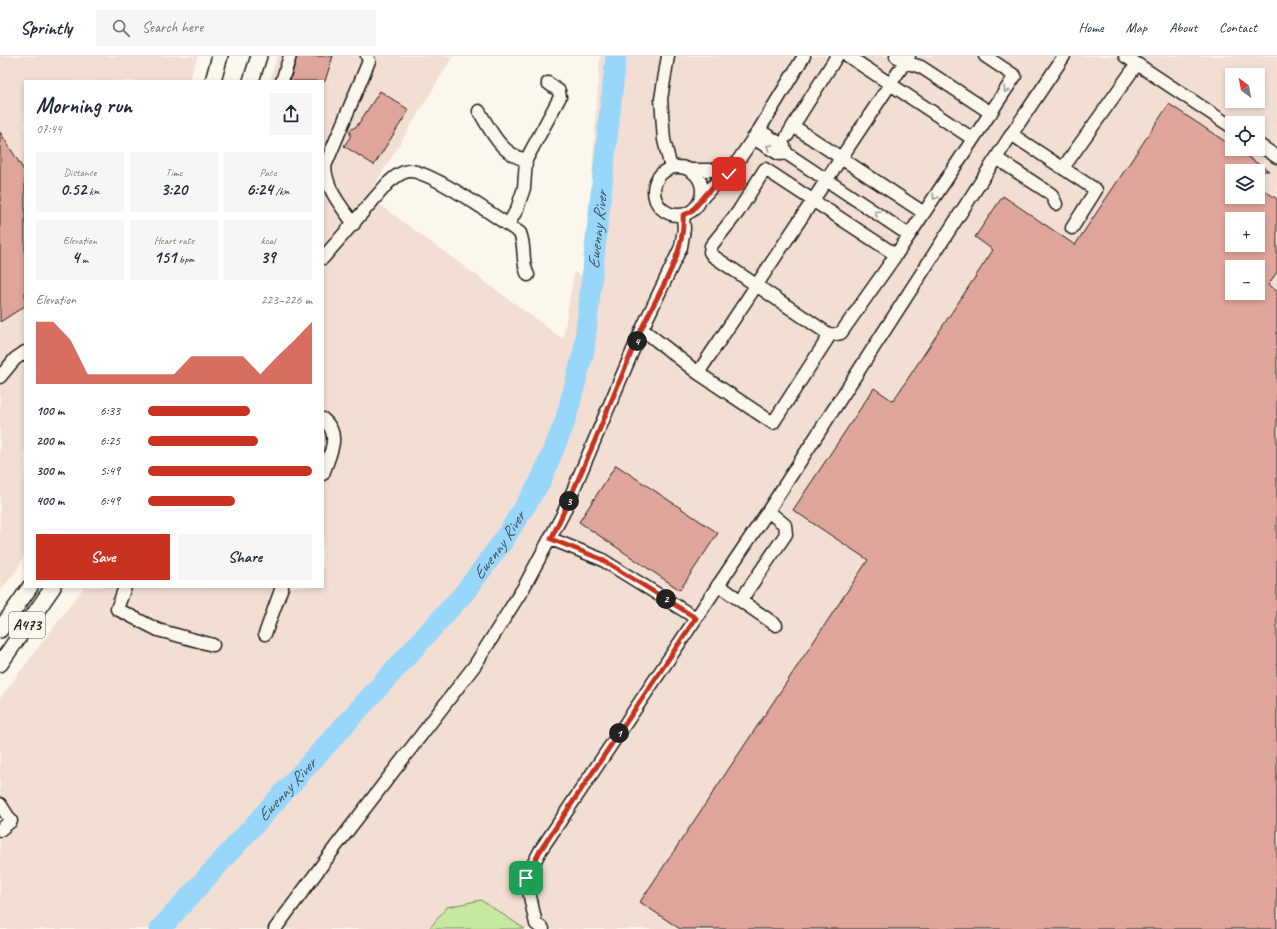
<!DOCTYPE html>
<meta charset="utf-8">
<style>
:root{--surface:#fff;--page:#f6f6f7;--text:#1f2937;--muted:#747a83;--line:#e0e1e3;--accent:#c8321e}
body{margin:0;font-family:Caveat,sans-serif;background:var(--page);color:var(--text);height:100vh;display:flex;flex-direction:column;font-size:15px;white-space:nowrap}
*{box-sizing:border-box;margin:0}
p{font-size:13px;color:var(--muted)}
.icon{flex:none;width:22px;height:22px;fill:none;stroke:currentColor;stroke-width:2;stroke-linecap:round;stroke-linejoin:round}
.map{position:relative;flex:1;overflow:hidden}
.details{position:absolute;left:24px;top:24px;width:300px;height:508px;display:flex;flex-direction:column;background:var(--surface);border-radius:0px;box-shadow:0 2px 6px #0003}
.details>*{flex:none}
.needle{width:26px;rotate:328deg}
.tools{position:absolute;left:1225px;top:12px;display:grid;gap:8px}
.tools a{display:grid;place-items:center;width:40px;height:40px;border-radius:0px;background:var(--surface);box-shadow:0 2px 6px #0003;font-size:20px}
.pin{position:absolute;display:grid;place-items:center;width:34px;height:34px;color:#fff;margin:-17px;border-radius:8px;box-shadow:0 2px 6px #0006}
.km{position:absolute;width:20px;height:20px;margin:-10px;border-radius:50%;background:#222;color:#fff;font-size:11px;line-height:20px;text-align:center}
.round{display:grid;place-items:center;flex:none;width:42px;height:42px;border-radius:0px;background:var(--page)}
.headline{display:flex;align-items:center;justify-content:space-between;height:68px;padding:0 12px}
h1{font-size:22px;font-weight:700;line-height:30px}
.figures{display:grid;grid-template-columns:repeat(3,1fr);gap:6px;height:68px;padding:4px 12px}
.figures div{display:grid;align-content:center;border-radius:0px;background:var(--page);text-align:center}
.figures b{font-size:17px;font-weight:700}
.figures small{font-size:11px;font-weight:400}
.figures p{font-size:11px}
.chart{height:112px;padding:8px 12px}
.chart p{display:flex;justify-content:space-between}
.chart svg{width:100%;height:72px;margin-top:4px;fill:var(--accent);opacity:.7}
.primary-button{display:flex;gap:8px;margin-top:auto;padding:8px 12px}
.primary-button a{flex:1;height:46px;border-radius:0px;background:var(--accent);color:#fff;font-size:16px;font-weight:700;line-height:46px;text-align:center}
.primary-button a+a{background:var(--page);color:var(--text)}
ul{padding:0 12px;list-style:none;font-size:13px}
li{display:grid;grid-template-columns:64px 48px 1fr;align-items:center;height:30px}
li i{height:10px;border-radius:5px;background:var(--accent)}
header{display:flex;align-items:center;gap:24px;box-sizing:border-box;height:56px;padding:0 20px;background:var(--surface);border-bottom:1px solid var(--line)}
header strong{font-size:19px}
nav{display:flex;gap:22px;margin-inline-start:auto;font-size:14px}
.search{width:280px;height:36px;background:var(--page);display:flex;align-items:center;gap:10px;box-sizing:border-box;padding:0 14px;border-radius:0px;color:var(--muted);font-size:15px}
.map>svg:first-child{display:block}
</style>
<header>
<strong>Sprintly</strong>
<div class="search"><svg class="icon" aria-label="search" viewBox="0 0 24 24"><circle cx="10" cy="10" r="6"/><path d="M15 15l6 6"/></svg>Search here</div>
<nav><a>Home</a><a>Map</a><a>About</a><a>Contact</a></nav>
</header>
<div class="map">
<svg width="1277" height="873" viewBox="0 0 1277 873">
<rect width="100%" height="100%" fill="#fbf7ec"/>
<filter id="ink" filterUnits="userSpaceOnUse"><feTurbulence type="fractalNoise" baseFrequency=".025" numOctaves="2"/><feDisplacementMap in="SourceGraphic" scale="8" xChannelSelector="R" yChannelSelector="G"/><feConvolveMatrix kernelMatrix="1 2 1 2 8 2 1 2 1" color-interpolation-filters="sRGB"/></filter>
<g filter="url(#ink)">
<!-- built -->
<path fill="#f3ded3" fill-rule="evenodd" d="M0 0H198L189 25H25V497L17 514 0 535Z
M277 0H453L368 140 563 283 574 216 585 221 600 0H1277V873H0V642L84 531H323V25H270ZM1232 19H1258V45H1232ZM1232 67H1258V93H1232ZM1232 115H1258V141H1232ZM1232 163H1258V189H1232ZM1232 211H1258V237H1232Z"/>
<!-- green -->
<path fill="#c8e8a1" stroke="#72825e" d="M481 844 525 873H429L447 851Z"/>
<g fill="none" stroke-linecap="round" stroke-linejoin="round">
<!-- river -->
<path stroke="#99d7fa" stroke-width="21" id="s1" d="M160 873 465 536 503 485 540 426 565 366 584 294 616 0"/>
</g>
<!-- building -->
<path fill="#dfa59a" stroke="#1c1c1c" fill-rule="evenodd" d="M297 0H333L325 25H290Z
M380 35 409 54 374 109 344 90 350 81V74L357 70Z
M1169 48 1232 90V93H1236L1269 115H1232V141H1258V130L1277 143V216L1268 229 1277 235V873H680L640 846 868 504 793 454 874 332 893 345 993 194 975 181 1003 140 1075 189ZM1232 163H1258V189H1232ZM1232 211H1258V237H1232Z
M0 76 25 116V250L0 266Z
M616 409 718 477 680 534 579 466Z"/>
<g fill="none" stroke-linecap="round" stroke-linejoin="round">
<!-- minor casing -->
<g stroke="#1c1c1c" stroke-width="15">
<path id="minor" d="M668 0 661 43 664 84 671 112
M848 0 973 83
M896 0 905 6 921 11 991 57
M1125 0 1232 71
M282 25 290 0
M479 55C491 75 501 98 526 104
M793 70 837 0
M759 74 784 90 786 97
M1011 78 1096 134 1072 172
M787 80 793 70 924 157
M753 82 779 98 786 97 909 179
M1258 88 1277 101
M996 102 1051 138 1056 148
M654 135a24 24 0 1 1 48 0a24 24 0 1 1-48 0Z
M1063 112 1137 8
M765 113 896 199 841 277 830 279 713 200 710 196 711 190 738 156Z
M690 114H713L735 109
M701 143 715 128 729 118 759 74 804 0
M354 168C341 150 326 133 325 110L369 5 367 0
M508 169 517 153 524 132 526 104 560 41 559 35 548 27
M896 199 1015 20 985 0
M323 202 388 127C394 122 400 116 409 115 430 114 499 163 520 177 526 191 521 207 528 219
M642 273 698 317 773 367 830 279
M698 317 909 0
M0 321 15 303 25 296
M323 363C342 379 330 397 323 418
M551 483 601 503 696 562
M718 529 776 569
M125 531 117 553 158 574 213 589
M741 544 786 478 785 469 768 455
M265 578 282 531
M0 748 11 765 0 774
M275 873 336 790 475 609 524 531 563 458 642 273 681 191 684 173 683 159
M543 873 536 868 526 822 540 795 768 455 1009 82 1064 0"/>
</g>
<!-- major casing -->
<g stroke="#1c1c1c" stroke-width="18">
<path id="major" d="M213 25 220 0
M251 25 259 0
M0 574 30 531
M0 608 53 531"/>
</g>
<!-- minor -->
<use href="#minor" stroke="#fbf7ec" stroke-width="12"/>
<!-- major -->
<use href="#major" stroke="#fbf7ec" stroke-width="15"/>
</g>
<!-- one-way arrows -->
<defs><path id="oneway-chevron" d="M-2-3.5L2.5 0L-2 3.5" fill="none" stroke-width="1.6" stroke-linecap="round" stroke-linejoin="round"/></defs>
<g stroke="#97948e">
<use href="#oneway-chevron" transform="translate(1006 34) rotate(124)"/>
<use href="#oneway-chevron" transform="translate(769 91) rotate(-149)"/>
<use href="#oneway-chevron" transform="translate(935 141) rotate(124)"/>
<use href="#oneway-chevron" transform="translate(877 157) rotate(-146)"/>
</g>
</g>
<g fill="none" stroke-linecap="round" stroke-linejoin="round" filter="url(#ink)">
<!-- route casing -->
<g stroke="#fff" stroke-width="8">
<path id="route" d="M526 822 540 795 696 562 601 503 551 483C584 415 611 344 641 274 657 238 686 199 683 159L691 156 715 128 729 118"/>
</g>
<!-- route -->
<use href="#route" stroke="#c8321e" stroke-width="5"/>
</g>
<g text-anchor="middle" stroke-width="4" stroke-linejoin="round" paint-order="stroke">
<!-- shield labels -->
<rect fill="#fbf7ec" stroke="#5f5e5a" stroke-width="1" x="9" y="556" width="36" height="26" rx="3"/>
<g font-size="15" font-weight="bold" fill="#1c1c1c">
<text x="27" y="574">A473</text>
</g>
<!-- water labels -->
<g font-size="17" font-style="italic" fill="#42545f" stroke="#fbf7ec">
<text dy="6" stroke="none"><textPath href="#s1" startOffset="848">Ewenny River</textPath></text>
<text dy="6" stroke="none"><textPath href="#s1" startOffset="512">Ewenny River</textPath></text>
<text dy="6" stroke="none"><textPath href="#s1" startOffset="188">Ewenny River</textPath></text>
</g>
</g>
</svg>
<div class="tools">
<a><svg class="needle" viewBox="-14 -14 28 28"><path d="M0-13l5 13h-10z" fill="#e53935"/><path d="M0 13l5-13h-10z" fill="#747a83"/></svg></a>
<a><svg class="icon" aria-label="locate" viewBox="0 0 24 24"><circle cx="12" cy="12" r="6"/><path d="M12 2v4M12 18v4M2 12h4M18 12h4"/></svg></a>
<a><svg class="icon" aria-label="layers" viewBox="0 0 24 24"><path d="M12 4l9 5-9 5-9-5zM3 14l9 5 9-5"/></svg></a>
<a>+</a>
<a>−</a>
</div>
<div class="pin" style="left:526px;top:822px;background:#1e9e55"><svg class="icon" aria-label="arrive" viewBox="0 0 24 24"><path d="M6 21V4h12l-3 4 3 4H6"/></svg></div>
<div class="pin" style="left:729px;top:118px;background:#d93025"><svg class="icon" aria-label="check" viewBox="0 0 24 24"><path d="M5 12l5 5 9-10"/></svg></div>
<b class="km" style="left:619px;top:677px">1</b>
<b class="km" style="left:666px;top:543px">2</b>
<b class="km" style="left:569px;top:445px">3</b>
<b class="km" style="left:637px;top:285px">4</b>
<section class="details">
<div class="headline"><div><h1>Morning run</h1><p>07:44</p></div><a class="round"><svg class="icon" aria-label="share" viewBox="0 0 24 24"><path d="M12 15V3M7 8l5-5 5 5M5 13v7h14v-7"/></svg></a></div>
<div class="figures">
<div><p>Distance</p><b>0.52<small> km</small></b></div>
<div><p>Time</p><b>3:20</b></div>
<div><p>Pace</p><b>6:24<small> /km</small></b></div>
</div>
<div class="figures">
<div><p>Elevation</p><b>4<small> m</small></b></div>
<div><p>Heart rate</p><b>151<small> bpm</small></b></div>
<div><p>kcal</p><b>39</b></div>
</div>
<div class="chart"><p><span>Elevation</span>223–226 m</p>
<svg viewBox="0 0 160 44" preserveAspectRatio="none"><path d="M0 44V6L10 6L20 17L30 38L40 38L50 38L60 38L70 38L80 38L90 27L100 27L110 27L120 27L130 38L140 27L150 17L160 6V44z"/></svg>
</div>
<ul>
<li><b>100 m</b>6:33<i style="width:62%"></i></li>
<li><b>200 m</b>6:25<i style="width:67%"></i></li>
<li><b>300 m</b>5:49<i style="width:100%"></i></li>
<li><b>400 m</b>6:49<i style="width:53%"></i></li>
</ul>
<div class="primary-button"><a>Save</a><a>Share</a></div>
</section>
</div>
